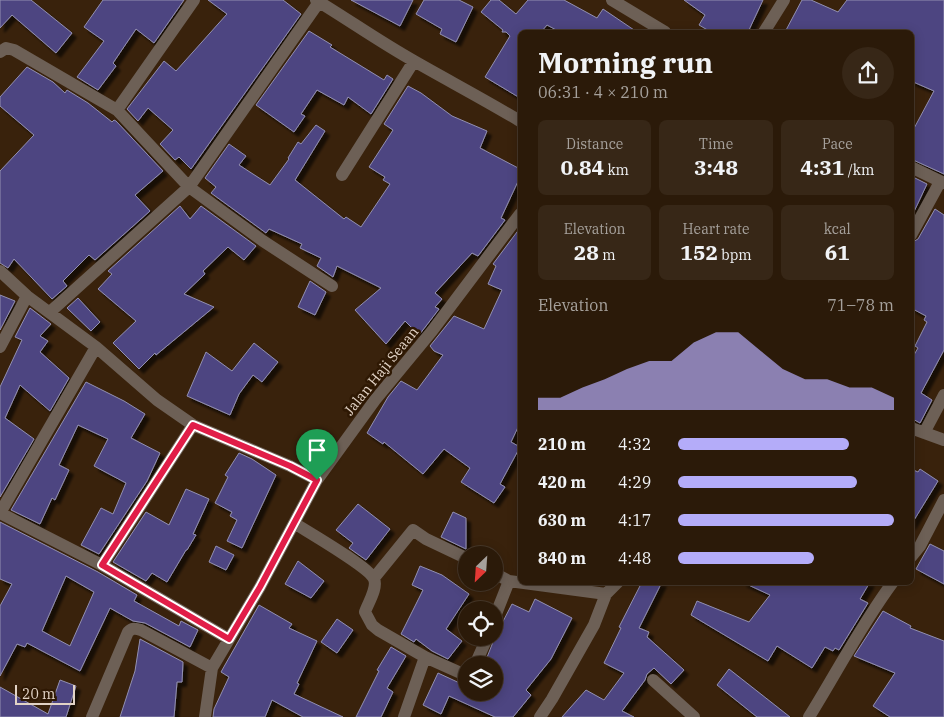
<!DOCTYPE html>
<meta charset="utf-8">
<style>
:root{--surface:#2b1a09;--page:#372717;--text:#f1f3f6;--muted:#a6a19c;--line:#47382a;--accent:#b4acf9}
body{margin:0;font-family:"IBM Plex Serif",serif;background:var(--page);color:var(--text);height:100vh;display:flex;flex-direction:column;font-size:19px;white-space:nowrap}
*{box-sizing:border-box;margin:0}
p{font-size:16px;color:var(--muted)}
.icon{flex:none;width:28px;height:28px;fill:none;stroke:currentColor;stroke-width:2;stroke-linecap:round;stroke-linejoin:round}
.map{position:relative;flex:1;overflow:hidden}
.panel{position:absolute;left:518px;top:30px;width:396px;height:555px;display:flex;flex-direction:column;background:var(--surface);border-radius:8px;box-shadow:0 2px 12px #0003,0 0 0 1px var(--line)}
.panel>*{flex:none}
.needle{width:32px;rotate:205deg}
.controls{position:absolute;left:458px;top:546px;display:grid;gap:10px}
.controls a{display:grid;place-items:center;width:45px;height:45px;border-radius:50%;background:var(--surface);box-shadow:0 2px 12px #0003,0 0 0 1px var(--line);font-size:25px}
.scale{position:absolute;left:15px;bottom:12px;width:60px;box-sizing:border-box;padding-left:5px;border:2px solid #e2d3c6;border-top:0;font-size:14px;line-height:18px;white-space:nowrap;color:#e2d3c6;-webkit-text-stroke:4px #2e1803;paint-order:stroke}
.pin{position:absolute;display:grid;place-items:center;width:42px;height:42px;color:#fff;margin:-51px -21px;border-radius:50% 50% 50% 0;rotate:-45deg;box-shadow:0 0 5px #0007}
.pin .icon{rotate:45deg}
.round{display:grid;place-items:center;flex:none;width:52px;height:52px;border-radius:26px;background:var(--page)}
.headline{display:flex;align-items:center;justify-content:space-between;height:85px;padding:0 20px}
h1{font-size:28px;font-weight:700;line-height:38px}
.metrics{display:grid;grid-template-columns:repeat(3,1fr);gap:8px;height:85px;padding:5px 20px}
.metrics div{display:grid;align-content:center;border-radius:8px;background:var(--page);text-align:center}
.metrics b{font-size:21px;font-weight:700}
.metrics small{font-size:14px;font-weight:400}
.metrics p{font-size:14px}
.chart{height:140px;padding:10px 20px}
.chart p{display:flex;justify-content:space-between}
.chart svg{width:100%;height:90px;margin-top:5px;fill:var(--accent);opacity:.7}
ul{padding:0 20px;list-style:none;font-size:16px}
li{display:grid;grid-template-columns:80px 60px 1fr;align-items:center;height:38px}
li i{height:12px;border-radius:6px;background:var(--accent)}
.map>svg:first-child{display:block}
</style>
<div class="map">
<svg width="944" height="717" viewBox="0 0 944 717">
<defs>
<filter id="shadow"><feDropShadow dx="4.5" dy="4.5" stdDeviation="1" flood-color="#0009"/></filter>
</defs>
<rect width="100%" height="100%" fill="#39220c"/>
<!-- building -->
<path fill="#4d4481" stroke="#9290b1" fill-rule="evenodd" filter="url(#shadow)" d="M0 0H31L72 33 56 53 12 15 0 28Z
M103 0H184L154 43 136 29 113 63 116 66 98 90 77 77 104 41 84 27Z
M208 0H283L301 14 191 169 179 157 175 160 160 144 173 130 148 108 138 121 127 109 164 61 176 71 227 14Z
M351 0H413L400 26Z
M424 0H459L473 7 456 42 440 34 442 29 416 14Z
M491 0H499L516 14 528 0H564L597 18 603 9 637 32H560L547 25 541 32H520V98L485 77 510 36 506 32H502L503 30 481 12Z
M684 0H763L748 32H711L699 25 705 15Z
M802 0H811L838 12 847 0H944V174L911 159V134L934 91 911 81V32H785Z
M309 31 332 45 330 47 384 80 387 75 393 79 371 114 348 97 344 105 317 90 301 114 305 116 294 132 256 105Z
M27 67 53 82 65 93 67 90 88 103 112 122 114 120 116 121 163 171 135 195 150 211 95 260 89 255 63 281 67 286 52 299 14 259 8 268 0 263V171L34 135 0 106V97Z
M408 86 421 93 452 116 487 131 480 148 520 169V177L501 218 505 220 478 256 472 253 435 293 442 299 435 307 439 309 426 326 419 335 405 321 386 344 355 310 381 288 337 266 333 277 317 266 321 258 300 248 302 244 269 229 266 233 211 193 216 187 205 178 229 144 246 156 239 165 270 185 289 159 288 158 298 142 301 144 316 125 325 131 295 180 344 219 346 217 361 227 390 184 383 180 385 177 369 167 393 130 384 124Z
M911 176 927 184 911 218Z
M180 206 190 219 201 206 256 246 244 260 228 247 203 271 205 274 184 294 214 307 156 355 155 353 139 369 113 343 136 321 98 289 112 274 108 271Z
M935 209 944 215V350L921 393 932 400 920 423 911 418V360L918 348 915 346 927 322 924 320 926 316 911 308V243L918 239Z
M520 228V423L511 442 520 447 500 484 505 487 494 503 461 482 470 468 444 449 423 474 384 442 383 444 367 433 388 397 401 381 417 390 443 355 434 351 430 346 454 316 484 329 502 290 488 284 496 266 493 264Z
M310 281 326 292 315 315 298 307Z
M0 295 15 301 0 330Z
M78 298 100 322 91 331 67 308Z
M30 308 51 324 40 336 48 341 40 352 69 378 50 411 20 385 5 418 34 439 0 497V387L22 340 15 337Z
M254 343 278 362 262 382 253 375 239 394 230 415 187 396 206 352 232 371Z
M86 382 124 401 145 414 131 438 160 453 147 481 99 554 81 545 101 508 113 514 126 483 94 466 108 439 78 425 59 465 69 470 55 500 52 498 40 524 11 510Z
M239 453 252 459 276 475 242 548 227 541 237 520 230 516 232 512 215 503 228 477 225 475Z
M911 469 918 472 920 469 938 481 911 525Z
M186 489 209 499 193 534 196 535 187 550H186L167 582 152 573 146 581 113 562 146 512 169 525Z
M358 504 390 529 366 560 349 548 353 543 336 530Z
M453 512 466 518V549L441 537Z
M0 522 98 572 137 595 134 601 179 626 181 621 198 630 190 647 145 623 133 621 110 608 80 671 27 643 25 647 17 644 0 676V606L12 584 0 579ZM66 576 94 592 70 646 42 631Z
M930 544 944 551V584L916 569Z
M216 546 234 555 226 570 209 562Z
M298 561 324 581 311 598 285 584Z
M420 566 442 575 469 594 446 629 462 641 448 659 432 651 416 639 414 642 401 634 423 590 412 585Z
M642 582H662L639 628 649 632 647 637 684 670 671 684 654 668 647 674 645 680 622 711 634 717H562L586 690 604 700 624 673 604 663 621 628 619 627Z
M742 582H870L860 599 868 603 839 650 835 648 833 651 825 647 812 668 777 646 768 661 691 615 697 601 749 622 770 595Z
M535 599 572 618 551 659 526 690 531 695 513 717H495L449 696 441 714 423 705 438 673 466 686V692H494V665H484L495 637 512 604 529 612Z
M259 605 292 624 289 628 317 641 297 683 299 684 294 694 343 717H303L272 700 265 717H213L214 709 229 677 221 672Z
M883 611 911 626 910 628 944 641V717H890L873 706 895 673 854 656Z
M337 619 353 630 337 653 321 642Z
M140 639 183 662 182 682H177L174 717H120L135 671Z
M391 647 406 656 387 688 393 692 381 717H356L379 671 377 670Z
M729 669 790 717H757L717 685Z
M60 680 76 686 66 717H0V687L48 714Z"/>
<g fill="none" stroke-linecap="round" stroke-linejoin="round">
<!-- minor -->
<path stroke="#6d6056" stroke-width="12" d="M316 0C349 20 380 42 414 61 449 81 485 100 520 121
M612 0 665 32
M764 32 784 0
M0 52 6 48 14 50 117 110 189 187 263 241 332 286
M117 110 194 0
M911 167 944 183
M342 175 414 61
M911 235 940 182
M0 271 27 296 96 347 157 400 193 425 290 466 317 480
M50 312 189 187 319 2
M0 347 27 296
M911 428 944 440
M924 433 944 395
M0 513 102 565 229 639
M0 513 96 347
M294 523C308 532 369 567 374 579 378 588 368 603 365 612L372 625 378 630 425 657 463 674 466 673
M911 557 920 546 944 500
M102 565 193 425
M494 573 509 581 606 594
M374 578 413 530 426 539 466 558
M494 619 509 581
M475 665 487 638
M653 680 694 717
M92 717 128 632C132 628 135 628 141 630L212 668
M205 717 212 668 260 587 317 480 375 400 432 331 520 214
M404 717 425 657
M540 717 552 699 594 625 606 594 618 582
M809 717C837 672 861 625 893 582"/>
</g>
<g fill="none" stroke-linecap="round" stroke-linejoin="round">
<!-- route casing -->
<g stroke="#fff" stroke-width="10">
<path id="route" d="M193 425 290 466 317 480 260 587 229 639 102 565Z"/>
</g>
<!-- route -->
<use href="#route" stroke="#e11d48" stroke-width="6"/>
</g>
<g text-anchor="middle" stroke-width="5" stroke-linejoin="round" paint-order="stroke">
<!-- street labels -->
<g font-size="14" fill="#e2d3c6" stroke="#2e1803">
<text transform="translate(381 371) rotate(-51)" y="5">Jalan Haji Seaan</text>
</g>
</g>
</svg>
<div class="controls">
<a><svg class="needle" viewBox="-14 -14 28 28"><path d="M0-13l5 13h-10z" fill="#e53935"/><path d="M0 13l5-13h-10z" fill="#a6a19c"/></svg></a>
<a><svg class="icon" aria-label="locate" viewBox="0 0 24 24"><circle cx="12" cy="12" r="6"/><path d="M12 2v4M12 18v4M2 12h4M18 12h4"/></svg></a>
<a><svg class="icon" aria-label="layers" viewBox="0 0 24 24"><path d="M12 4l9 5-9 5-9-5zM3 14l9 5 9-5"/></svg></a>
</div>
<div class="scale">20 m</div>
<div class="pin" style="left:317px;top:480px;background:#1e9e55"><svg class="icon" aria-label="arrive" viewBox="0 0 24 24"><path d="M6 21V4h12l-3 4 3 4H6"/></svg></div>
<section class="panel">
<div class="headline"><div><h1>Morning run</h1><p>06:31 · 4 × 210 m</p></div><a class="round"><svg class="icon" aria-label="share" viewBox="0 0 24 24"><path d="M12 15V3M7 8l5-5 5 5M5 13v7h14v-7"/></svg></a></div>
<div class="metrics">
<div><p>Distance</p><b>0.84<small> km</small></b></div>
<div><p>Time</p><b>3:48</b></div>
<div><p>Pace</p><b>4:31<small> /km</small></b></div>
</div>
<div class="metrics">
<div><p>Elevation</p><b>28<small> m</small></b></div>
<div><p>Heart rate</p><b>152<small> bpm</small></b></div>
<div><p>kcal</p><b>61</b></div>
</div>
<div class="chart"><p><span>Elevation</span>71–78 m</p>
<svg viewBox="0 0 160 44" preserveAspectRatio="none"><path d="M0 44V38L10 38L20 33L30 29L40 24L50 20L60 20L70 11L80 6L90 6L100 15L110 24L120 29L130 29L140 33L150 33L160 38V44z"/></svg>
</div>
<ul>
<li><b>210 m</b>4:32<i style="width:79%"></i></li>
<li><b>420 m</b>4:29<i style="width:83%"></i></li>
<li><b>630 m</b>4:17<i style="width:100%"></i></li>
<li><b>840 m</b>4:48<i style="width:63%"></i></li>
</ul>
</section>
</div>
